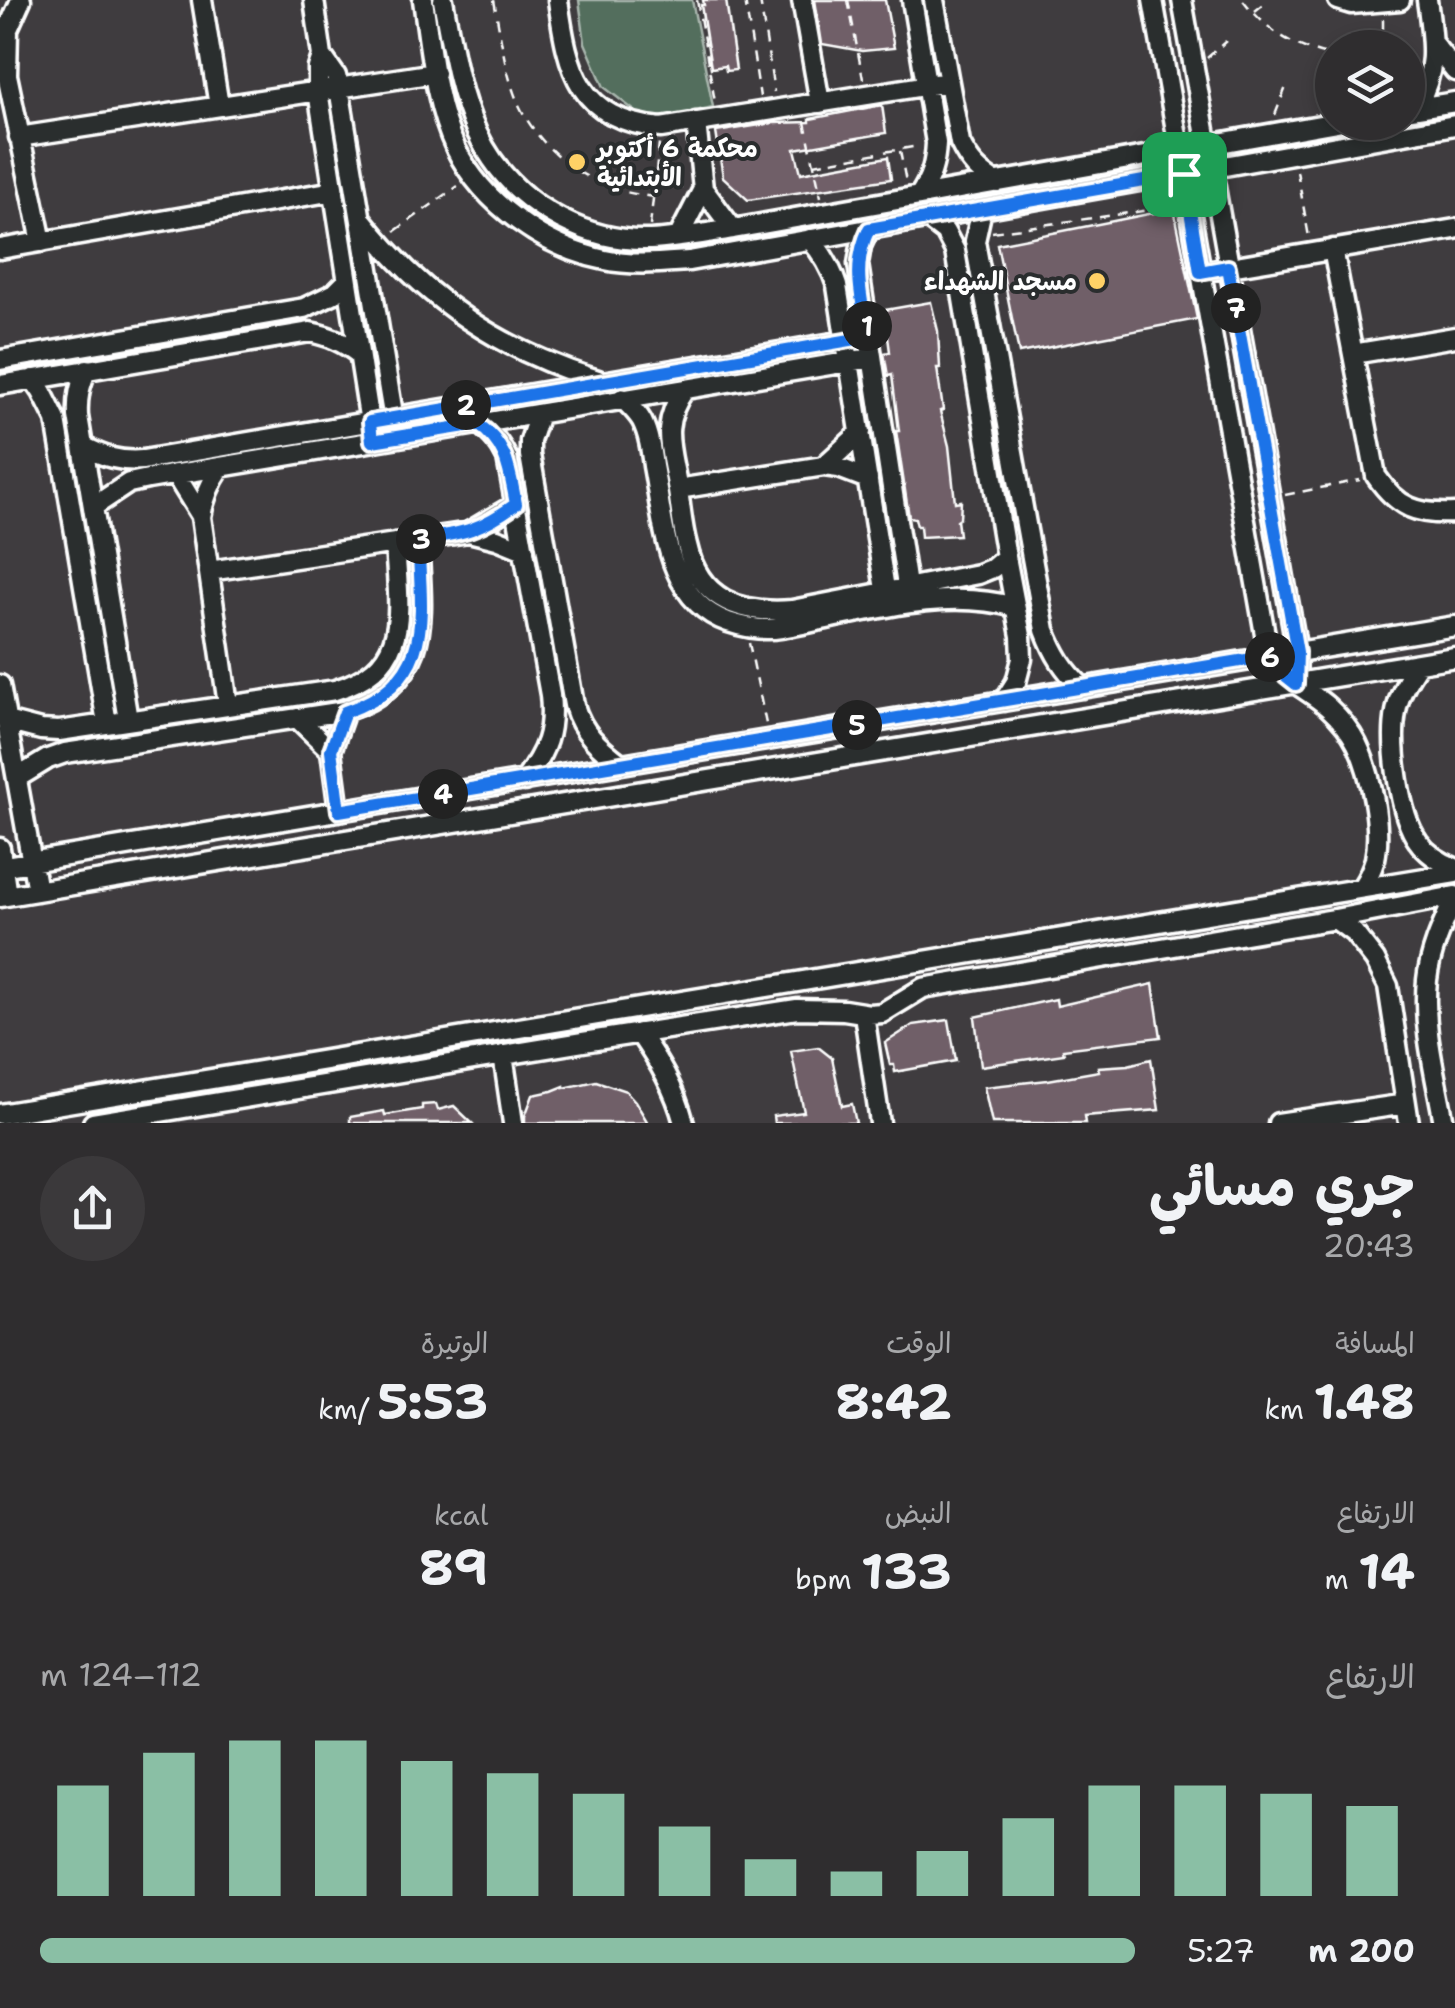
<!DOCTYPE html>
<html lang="ar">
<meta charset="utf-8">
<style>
:root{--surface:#2f2d2f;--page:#3b393b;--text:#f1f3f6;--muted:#a7a8aa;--line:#4a494b;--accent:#8abfa5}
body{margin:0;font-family:"Shantell Sans","Playpen Sans Arabic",sans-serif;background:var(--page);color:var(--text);direction:rtl;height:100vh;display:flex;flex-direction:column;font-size:38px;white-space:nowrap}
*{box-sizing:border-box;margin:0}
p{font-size:32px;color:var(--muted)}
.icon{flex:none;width:55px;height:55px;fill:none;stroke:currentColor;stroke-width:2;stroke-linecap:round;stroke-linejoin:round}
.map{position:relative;height:1123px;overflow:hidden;direction:ltr}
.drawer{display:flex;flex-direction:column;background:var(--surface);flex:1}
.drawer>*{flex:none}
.tools{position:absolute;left:1315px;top:30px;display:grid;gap:20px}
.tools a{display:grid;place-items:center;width:110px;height:110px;border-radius:50%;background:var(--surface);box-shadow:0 5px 15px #0003,0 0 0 2px var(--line);font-size:50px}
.pin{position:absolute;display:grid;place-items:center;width:85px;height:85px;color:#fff;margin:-42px;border-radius:20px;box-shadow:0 5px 15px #0006}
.km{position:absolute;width:50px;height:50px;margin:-25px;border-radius:50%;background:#222;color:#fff;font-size:28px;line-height:50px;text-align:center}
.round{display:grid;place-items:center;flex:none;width:105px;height:105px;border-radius:52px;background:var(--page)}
.overview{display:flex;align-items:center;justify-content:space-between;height:170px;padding:0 40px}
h1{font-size:55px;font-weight:700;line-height:75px}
.metrics{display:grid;grid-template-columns:repeat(3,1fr);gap:15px;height:170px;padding:10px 40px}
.metrics div{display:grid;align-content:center}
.metrics b{font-size:50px;font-weight:700}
.metrics small{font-size:28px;font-weight:400}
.metrics p{font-size:28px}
.chart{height:280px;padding:20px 40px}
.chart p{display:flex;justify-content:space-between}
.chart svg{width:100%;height:180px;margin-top:10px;stroke:var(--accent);stroke-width:6}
ul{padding:0 40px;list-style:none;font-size:32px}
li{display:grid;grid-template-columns:160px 120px 1fr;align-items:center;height:75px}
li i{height:25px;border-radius:12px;background:var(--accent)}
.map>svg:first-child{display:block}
</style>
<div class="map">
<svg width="1455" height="1123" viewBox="0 0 1455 1123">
<rect width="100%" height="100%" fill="#3f3c3f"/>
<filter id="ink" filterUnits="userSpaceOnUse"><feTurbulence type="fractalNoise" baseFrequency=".01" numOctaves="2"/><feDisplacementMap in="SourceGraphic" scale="20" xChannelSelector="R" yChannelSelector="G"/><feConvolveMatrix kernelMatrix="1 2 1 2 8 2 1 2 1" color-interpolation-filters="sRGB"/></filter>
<g filter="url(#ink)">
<!-- park -->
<path fill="#536e5d" stroke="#a9b6ae" stroke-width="2.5" d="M579 0H692L713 107 670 117 640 115 604 87 585 43Z"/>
<!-- building -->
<path fill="#6f5e67" stroke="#fff" stroke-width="2.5" d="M703 0H726L736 70 726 71 725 66 711 68 701 5H704Z
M815 0H885L894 48 862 51 822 44Z
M882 105 886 133 795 149 801 173 888 157 891 179 748 200 723 177 716 132 773 123 810 122V119Z
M1174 209 1197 319 1019 353 997 244Z
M931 302 938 331 940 368H937L943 410 940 411 949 446 955 502 961 501 960 518 957 520 959 535 921 537 920 526H917L915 518 909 517 896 431H899L892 375 888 376 884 353 890 352 887 329 889 327 885 310Z
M1153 984 1161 1037 1063 1049 1064 1054 981 1066 975 1017 1056 999 1057 1006Z
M949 1020 956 1061 895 1072 894 1065H890L885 1043 913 1025Z
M818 1047 832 1058 842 1106 852 1104 856 1123H774L773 1116 804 1112 791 1051Z
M1151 1059 1159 1110 1084 1116 1085 1123H992L984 1087 1048 1080 1099 1071 1098 1067 1128 1065Z
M596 1081 626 1091 635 1101 648 1123H525V1116L533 1095 552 1091 564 1086V1088Z
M436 1104 438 1110 454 1106 472 1123H350V1117L384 1111 385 1115 422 1109V1105Z"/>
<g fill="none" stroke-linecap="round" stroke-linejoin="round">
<!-- minor casing -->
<g stroke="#fff" stroke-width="25">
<path id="minor" d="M21 0 8 29 7 75 42 242
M202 0 219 106
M314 0 322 56 318 68V91L371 429
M423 0C430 47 435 106 456 149 483 204 545 248 605 260 632 266 661 263 689 261L1455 125
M443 0C460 92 470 172 561 219 588 233 619 241 650 240 677 239 706 233 733 229L1337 122
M558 0C568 72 578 119 661 128L948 82
M802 0 820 103
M912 0 936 143C935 164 931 178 919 196
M934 0 960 143C969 162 979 173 997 183
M1153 0 1269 657C1283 680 1308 689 1328 707 1339 717 1350 730 1357 744 1371 773 1382 827 1375 859 1372 869 1368 878 1362 887
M1182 0 1297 651 1296 684
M1338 0 1351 4 1400 0
M1434 45 1455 71
M322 56 336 76 339 88 395 426
M1416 108C1438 69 1433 43 1427 0
M1411 109 1455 102
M696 122 703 189 733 229
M19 137 435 73
M982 209 975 241 1045 630C1054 654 1064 670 1083 688
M928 219 945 232 955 251 1006 557 1021 636 1022 659 1016 682 1004 701
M363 221C427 302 501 350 598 380
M869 229 861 246 858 264 909 599
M679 236 703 189
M810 239C823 254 831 267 837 286L887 602
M0 249 334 191
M1333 249 1376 476C1398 508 1417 515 1455 513
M1200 272 1455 229
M1353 354 1455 337
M0 360 304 308 335 293 347 281
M87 369C80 385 77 398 78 416L128 720
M33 379 42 392 56 420 107 723
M0 385 310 332C330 336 343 342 359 354
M685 389C658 427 672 450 678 491 681 509 682 527 687 545 699 600 740 614 792 610L978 574 993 568 1006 557
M622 398C629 405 637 412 642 421 649 435 651 451 653 466 664 522 665 600 728 622 746 628 763 631 781 628 857 615 939 586 1015 607
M539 414 530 441V455L574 705C582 733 599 747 621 764
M478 423C492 434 500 443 507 458L550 695C554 732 546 751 524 781
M83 446C104 457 119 462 143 460L868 337
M824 466 861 432
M221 467C210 483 204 497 201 517L228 705
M175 474 201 516
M678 489 824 466 839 468 868 479
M93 507 129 483 148 479 871 358
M469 532 497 539 524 550
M209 571 469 532 516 504
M1419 663C1408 679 1399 694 1396 712 1390 744 1399 815 1418 841 1427 854 1440 862 1455 868
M0 685 37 891
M297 718 331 751
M6 721 41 730 59 731 335 690C414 666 398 609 395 543
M17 778 48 759 65 753 345 711C435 680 422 619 418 539
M339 811 331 751 345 711
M0 848 7 896
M0 867 1455 626
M0 897 1455 657
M1335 919 1354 933 1375 960 1388 986 1409 1123
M864 1014 880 1123
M639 1033C659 1062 675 1089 684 1123
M503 1055 513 1123
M0 1114 1455 873
M93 1123 583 1042 797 1009 844 1010 869 1014 882 1013 923 988 1335 919 1455 896
M1278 1123 1406 1104
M1444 1123C1436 1077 1422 1027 1427 980 1430 951 1443 924 1455 897"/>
</g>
<!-- path -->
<path stroke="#fff" stroke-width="2.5" stroke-dasharray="10 8" stroke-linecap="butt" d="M494 0C500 32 504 67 516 98 533 140 572 175 615 189 627 193 641 195 653 197
M697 0 715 102
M745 0 760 97
M760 0 774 92
M848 0 863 79
M1243 0C1267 31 1294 48 1332 56
M1255 11 1269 0
M1383 19V48
M1207 58 1226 41
M1275 115 1286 87
M805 122 821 197
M900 151 906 182
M814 164 919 146
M1297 171 1309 237
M654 186 686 188
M650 226 659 144
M395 231 458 186
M992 232 1172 207
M1285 495 1360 480
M749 643 766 724"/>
<!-- minor -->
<use href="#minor" stroke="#2a2d2e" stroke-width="18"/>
</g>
</g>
<g fill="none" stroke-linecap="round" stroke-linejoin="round" filter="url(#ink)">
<!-- route casing -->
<g stroke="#fff" stroke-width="20">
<path id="route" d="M1184 174 1200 272 1228 267 1297 652 1296 684 1281 672 1270 656 339 811 331 750 345 712C435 680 422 619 418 540 463 533 477 532 516 504 509 469 508 446 478 424L372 441 370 422 868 337C862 299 851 266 869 229Z"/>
</g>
<!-- route -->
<use href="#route" stroke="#1a73e8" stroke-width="12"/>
</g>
<!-- markers -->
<g fill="#ffd166" stroke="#2a2d2e" stroke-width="4">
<circle cx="577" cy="162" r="10"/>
<circle cx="1097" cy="281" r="10"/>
</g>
<g text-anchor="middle" stroke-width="8" stroke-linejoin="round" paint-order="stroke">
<!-- poi labels -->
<g font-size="25" font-weight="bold" fill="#fff" stroke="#2a2d2e" text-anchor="start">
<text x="597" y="157">محكمة 6 أكتوبر<tspan x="597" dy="29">الأبتدائية</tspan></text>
<text x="1077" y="290" text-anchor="end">مسجد الشهداء</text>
</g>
</g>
</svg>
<div class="tools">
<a><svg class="icon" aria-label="layers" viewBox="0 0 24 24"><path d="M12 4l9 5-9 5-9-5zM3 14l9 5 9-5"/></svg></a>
</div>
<div class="pin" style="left:1184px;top:174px;background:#1e9e55"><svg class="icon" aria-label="arrive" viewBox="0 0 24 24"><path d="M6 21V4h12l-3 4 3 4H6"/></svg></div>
<b class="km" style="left:867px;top:326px">1</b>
<b class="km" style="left:466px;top:405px">2</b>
<b class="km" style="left:421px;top:539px">3</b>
<b class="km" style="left:443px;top:794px">4</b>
<b class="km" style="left:857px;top:725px">5</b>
<b class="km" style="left:1270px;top:657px">6</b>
<b class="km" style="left:1236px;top:308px">7</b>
</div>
<section class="drawer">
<div class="overview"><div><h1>جري مسائي</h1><p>20:43</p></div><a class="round"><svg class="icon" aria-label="share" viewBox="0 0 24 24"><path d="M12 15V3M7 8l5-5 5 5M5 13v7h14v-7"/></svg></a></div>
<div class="metrics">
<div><p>المسافة</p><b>1.48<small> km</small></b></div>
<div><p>الوقت</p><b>8:42</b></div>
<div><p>الوتيرة</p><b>5:53<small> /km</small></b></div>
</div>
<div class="metrics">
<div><p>الارتفاع</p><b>14<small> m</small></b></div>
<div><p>النبض</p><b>133<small> bpm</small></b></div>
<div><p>kcal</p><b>89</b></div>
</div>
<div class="chart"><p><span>الارتفاع</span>112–124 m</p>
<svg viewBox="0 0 160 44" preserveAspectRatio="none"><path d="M5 44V17M15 44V9M25 44V6M35 44V6M45 44V11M55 44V14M65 44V19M75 44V27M85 44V35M95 44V38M105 44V33M115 44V25M125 44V17M135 44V17M145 44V19M155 44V22"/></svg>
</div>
<ul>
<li><b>200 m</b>5:27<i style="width:100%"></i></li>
</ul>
</section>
